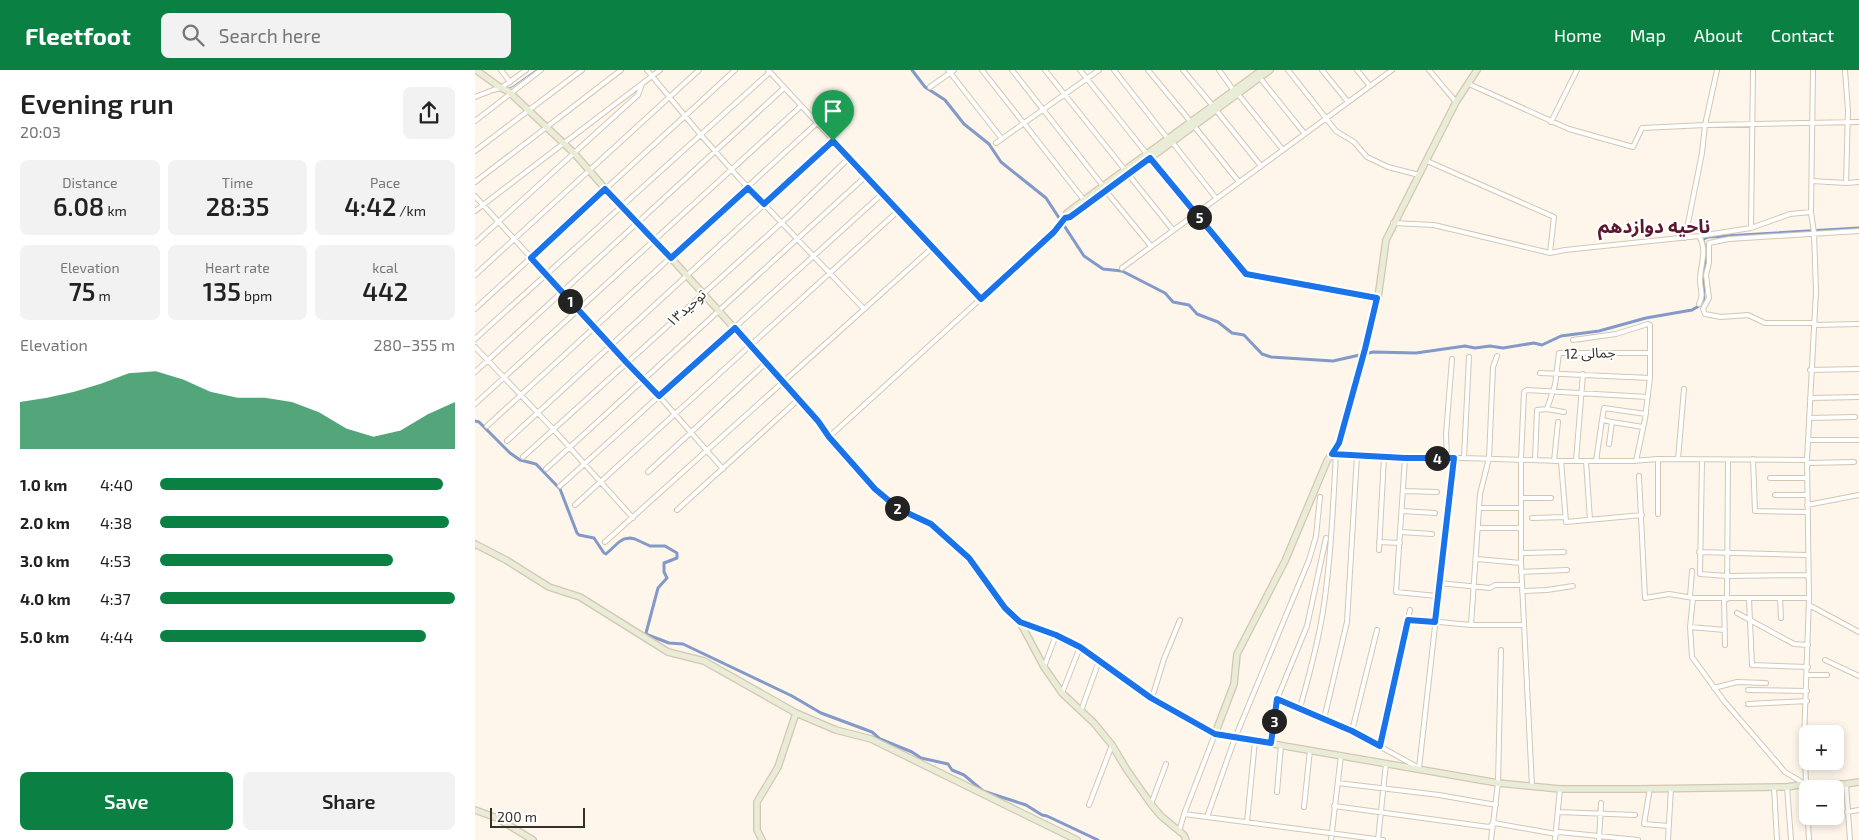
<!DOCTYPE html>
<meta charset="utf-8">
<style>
:root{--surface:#fff;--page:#f2f2f2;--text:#222;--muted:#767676;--accent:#0b8043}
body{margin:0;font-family:"Exo 2","Noto Sans Arabic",sans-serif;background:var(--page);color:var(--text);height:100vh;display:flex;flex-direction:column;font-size:19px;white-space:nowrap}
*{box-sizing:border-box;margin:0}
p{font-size:16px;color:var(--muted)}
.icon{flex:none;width:28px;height:28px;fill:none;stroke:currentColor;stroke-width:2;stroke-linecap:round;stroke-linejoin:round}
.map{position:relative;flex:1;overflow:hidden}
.panel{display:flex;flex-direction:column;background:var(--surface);width:475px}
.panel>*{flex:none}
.tools{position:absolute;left:1324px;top:655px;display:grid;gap:10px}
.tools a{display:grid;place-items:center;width:45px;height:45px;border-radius:8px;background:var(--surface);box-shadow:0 2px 8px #0003;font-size:25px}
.scale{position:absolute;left:15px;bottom:12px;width:95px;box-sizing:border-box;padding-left:5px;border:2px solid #353028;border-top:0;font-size:14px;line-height:18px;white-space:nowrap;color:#353028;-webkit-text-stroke:4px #fff;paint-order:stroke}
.pin{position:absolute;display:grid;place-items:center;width:42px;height:42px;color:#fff;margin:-51px -21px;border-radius:50% 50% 50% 0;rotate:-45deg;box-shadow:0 0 5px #0007}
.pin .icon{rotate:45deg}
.km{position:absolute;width:25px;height:25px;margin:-12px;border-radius:50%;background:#222;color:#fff;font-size:14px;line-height:25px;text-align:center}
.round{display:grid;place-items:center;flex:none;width:52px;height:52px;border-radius:8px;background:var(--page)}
.headline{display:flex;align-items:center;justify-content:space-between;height:85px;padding:0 20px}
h1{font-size:28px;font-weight:600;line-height:38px}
.stats{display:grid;grid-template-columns:repeat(3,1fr);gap:8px;height:85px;padding:5px 20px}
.stats div{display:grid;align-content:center;border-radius:8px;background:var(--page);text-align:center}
.stats b{font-size:25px;font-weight:600}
.stats small{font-size:14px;font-weight:400}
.stats p{font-size:14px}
.chart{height:140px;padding:10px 20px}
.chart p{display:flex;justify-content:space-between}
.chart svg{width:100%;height:90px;margin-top:5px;fill:var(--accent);opacity:.7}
.button{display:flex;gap:10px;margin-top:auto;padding:10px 20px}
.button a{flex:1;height:58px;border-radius:8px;background:var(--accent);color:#fff;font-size:20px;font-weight:600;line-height:58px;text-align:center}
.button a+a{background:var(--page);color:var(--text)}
ul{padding:0 20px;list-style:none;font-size:16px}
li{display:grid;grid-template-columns:80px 60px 1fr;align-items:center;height:38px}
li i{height:12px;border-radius:6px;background:var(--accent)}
header{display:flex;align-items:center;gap:30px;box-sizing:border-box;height:70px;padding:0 25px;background:var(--accent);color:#fff}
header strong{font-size:24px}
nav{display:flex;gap:28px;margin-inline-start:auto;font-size:18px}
.search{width:350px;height:45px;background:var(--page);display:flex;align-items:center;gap:12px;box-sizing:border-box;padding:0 18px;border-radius:8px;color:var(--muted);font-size:19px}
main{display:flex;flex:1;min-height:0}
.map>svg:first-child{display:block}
</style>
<header>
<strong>Fleetfoot</strong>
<div class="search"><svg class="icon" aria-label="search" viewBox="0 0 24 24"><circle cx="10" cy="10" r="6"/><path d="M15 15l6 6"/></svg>Search here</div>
<nav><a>Home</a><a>Map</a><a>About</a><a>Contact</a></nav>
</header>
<main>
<section class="panel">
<div class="headline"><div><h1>Evening run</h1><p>20:03</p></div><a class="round"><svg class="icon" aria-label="share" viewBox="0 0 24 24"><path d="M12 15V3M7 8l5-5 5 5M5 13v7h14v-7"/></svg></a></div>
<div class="stats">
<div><p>Distance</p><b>6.08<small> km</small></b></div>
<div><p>Time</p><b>28:35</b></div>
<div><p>Pace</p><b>4:42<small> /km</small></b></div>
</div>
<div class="stats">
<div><p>Elevation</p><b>75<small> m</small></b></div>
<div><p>Heart rate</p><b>135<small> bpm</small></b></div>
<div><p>kcal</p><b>442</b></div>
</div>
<div class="chart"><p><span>Elevation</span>280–355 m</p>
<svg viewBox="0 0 160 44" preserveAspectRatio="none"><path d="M0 44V21L10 19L20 16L30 12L40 7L50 6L60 10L70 16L80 19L90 19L100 21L110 26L120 34L130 38L140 35L150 27L160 21V44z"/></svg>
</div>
<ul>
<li><b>1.0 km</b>4:40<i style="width:96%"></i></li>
<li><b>2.0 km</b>4:38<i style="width:98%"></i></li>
<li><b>3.0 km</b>4:53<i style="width:79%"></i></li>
<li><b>4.0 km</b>4:37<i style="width:100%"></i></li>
<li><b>5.0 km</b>4:44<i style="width:90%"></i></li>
</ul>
<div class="button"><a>Save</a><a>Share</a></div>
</section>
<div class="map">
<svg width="1384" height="770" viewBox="0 0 1384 770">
<rect width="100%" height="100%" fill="#fef6ea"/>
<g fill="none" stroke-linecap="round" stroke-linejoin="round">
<!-- stream -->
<path stroke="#8299c9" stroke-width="1" d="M32 18 37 17 61 0
M18 22 26 20"/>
<!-- canal -->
<path stroke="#8299c9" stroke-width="3" d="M437 0 450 17 470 30 489 54 514 74 526 92 571 128 609 186 628 199 647 201 690 223 698 232 714 235 722 244 743 252 757 263 769 265 787 284 796 287 858 291 898 282 941 283 990 276 1000 278 1015 276 1028 278 1059 273 1067 275 1086 266 1124 261 1171 248 1217 240 1229 233 1228 208 1231 185 1228 169 1233 167 1384 158
M0 351 4 352 35 383 45 390 61 394 85 419 102 463 104 465 119 468 129 483 131 484 144 472 149 469 155 468 160 469 175 476H190L202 483V488L189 493V502L192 508 183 518 171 563 173 565 194 573 208 574 317 626 346 643 397 662 405 669 437 682 446 688 473 694 477 700 489 705 508 721 551 735 567 745 572 746 623 770"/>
<!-- street casing -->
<g stroke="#d3c7b3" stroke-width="6">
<path id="street" d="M26 0 35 12
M172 0 225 64 264 108 389 239
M293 0 506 229
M473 0 527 69
M507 0 609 130
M537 0 628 116
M570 0 650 100
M605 0 672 84 771 203 903 228
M639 0 693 69
M673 0 716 52
M708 0 738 36
M744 0 759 21
M813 0 861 61 879 72 892 87 913 97 944 105
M847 0 873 32
M882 0 895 16
M954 0 981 32
M1370 0 1373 41 1371 113
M785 8 830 64
M994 14 1094 59 1158 77 1167 58 1230 55 1384 52
M455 17 479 0
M763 24 808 80
M0 27 18 20 26 18 51 0
M741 40 786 96
M0 51 66 0
M1076 52 1102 0
M719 56 764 112
M697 72 741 128
M521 73 624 0
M0 81 107 0
M952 91 1079 147 1075 183
M653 104 698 160
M1337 111 1371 113 1384 112
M0 112 146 0
M630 120 676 176
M0 126 151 292 184 326 248 399
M0 141 185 0
M918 153 959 155 1075 183 1090 180 1224 166 1276 158 1315 144 1336 142
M1276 158 1278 0
M1224 166C1233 181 1225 195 1225 210 1225 219 1229 225 1224 234
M1210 168 1227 83 1230 55 1242 0
M0 173 163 25 167 14
M647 198 917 0
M0 205 224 0
M0 239 260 0
M1340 253H1290L1273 245 1246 247 1230 244 1228 239 1234 228 1231 205 1234 193V173L1254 169 1384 161
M1340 255 1384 254
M0 269 295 2
M1098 270 1141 264 1173 254 1175 255V308L1170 349 1161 391
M0 277 79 360 158 448
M1335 300 1384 299
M0 302 309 18
M1065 303 1175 308
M1335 328 1384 327
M0 334 326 36
M1072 339 1080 315 1084 283H1174
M1334 348 1380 347
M1127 350 1129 338 1171 344
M12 356 342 53
M354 367 579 162 588 152
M1333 370H1383
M32 371 358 71
M1134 374 1137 352 1168 357
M857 384 930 388H989L1086 391H1157L1183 389 1332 390
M48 387 314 146 374 88
M930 388 921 522 962 526
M972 388 971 364 977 289
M989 388 994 287
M1183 389V444
M1203 389 1209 319
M1278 389 1280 441 1331 442
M1060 390 1062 340 1072 339 1089 342
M1227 390 1225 504 1252 506 1333 505
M1079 391 1083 352
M1086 391 1091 452 1167 445
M1101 391 1108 304
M1111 391 1115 450
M1121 391 1127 350 1137 352
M1332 393 1379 392
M71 399 391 106
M173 402 291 293
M1164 406 1170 528 1194 524 1218 528H1334
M1295 408H1332
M85 416 407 124
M928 421 962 422
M1300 425H1332
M1046 428H1076
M100 435 423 141
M1332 435 1384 425
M1004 438H1046
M202 440 324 329
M927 441 960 443
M1057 448 1090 447
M1004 458H1046
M926 462 957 464
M130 472 457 178
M904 472 925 473
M904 480 909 387
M1224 482 1332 485
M1046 483 1089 482
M1002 489 1046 493
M1046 502 1092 500
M964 513 1015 518 1020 515H1046
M1047 521 1072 520 1098 516
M1215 527 1217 501
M1218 528 1215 557 1217 587 1249 631 1310 702 1330 714
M1249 529 1250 575
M1252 529 1253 390
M1274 529 1277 595 1333 597
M1305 529 1306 548
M1334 535 1384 562
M1262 543 1319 574 1333 575
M933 549 996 555H1049
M996 555 1005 424 1014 388 1018 297 1022 286
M1215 557 1250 560
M1350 590 1384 606
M569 597 581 565
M1333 605H1352
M1239 618 1262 612 1291 613
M1273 620 1332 621
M587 623 605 577
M677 628 689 589 705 550
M802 629 877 661 944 698 979 388
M1273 634 1332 631
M607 638 624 591
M825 638C834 606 843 574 848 541 856 489 858 436 861 384
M849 649 872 552 882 386
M877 661 902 560
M796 673 802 629 832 556 851 468
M905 676 935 540
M863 713 964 725 1021 735
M1371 714 1375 770
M1057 717 1046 493V390L1049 322 1052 320 1173 327
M1299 717 1302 770
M1312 717 1316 770
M1175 718 1169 754 1194 756
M802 722 806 675
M676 734 691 694
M614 735 637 675
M859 736 1014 757 1019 753 1081 764 1084 762 1163 770
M829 737 835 680
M1083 742 1160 745
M1372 742 1384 740
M709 744 908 770
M732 747 760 668 834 490 841 466 845 427
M772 752 780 671
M704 762 709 744 740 664
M856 770 866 685
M903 770 911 693
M1016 770 1023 713 1026 580
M1080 770 1085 719
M1124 770 1126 733
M1193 770 1196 718
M1334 770 1329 671 1334 528 1332 390 1341 221 1339 163 1336 142 1338 0"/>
</g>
<!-- secondary casing -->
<g stroke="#d3c7b3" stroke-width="8">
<path id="secondary" d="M1 0 26 18 33 21 99 83 146 137 196 188 343 351 354 367 400 419 424 439 456 454 494 488 530 538 545 552 581 565 605 577 677 628 740 664 1023 713 1085 719H1161L1312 717 1330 714H1371L1384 712
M590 148 595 147 795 0
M588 152 592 143 628 116 787 0
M0 474 31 490 74 517 105 527 193 582 229 591 321 643 361 660 396 669 602 770
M545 552 569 597 587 623 619 653 637 675 652 700 676 734 686 746 709 765 711 770
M740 664 759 614 762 584 810 491 852 391 864 373 890 279 903 228 911 170 981 32 1002 0
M0 740 22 748 58 770
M287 770 282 760V732L303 697 321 643"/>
</g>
<!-- street -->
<use href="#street" stroke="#fff" stroke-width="4"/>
<!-- secondary -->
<use href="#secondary" stroke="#e9ecd6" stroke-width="5.5"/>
</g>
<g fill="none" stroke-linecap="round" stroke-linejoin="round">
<!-- route casing -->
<g stroke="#fff" stroke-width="10">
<path id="route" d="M358 71 506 229 579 162 590 148 595 147 675 88 771 204 902 228 890 279 864 373 857 384 930 388H979L960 552 933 550 905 676 877 661 802 629 796 673 740 664 676 628 605 577 581 565 545 552 530 538 494 488 456 454 424 439 400 419 354 367 343 351 260 258 184 326 151 292 56 188 130 119 196 188 273 118 289 134Z"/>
</g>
<!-- route -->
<use href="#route" stroke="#1a73e8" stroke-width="6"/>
</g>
<g text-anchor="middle" stroke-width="4" stroke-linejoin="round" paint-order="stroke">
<!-- street labels -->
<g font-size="14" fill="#353028" stroke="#fff">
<text transform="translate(211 238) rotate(-42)" y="5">توحید۱۳</text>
<text transform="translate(1115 283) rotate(-2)" y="5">جمالی 12</text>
</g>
<!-- district labels -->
<g font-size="19" font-weight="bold" fill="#5b172e" stroke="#fff">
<text x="1179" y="163">ناحیه دوازدهم</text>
</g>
</g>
</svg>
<div class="tools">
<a>+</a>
<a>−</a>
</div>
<div class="scale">200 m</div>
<div class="pin" style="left:358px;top:71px;background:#1e9e55"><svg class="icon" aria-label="arrive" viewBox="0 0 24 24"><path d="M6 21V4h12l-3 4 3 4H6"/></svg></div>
<b class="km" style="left:95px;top:231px">1</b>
<b class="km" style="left:422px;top:438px">2</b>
<b class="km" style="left:799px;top:651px">3</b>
<b class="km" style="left:962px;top:388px">4</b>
<b class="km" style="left:724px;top:147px">5</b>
</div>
</main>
